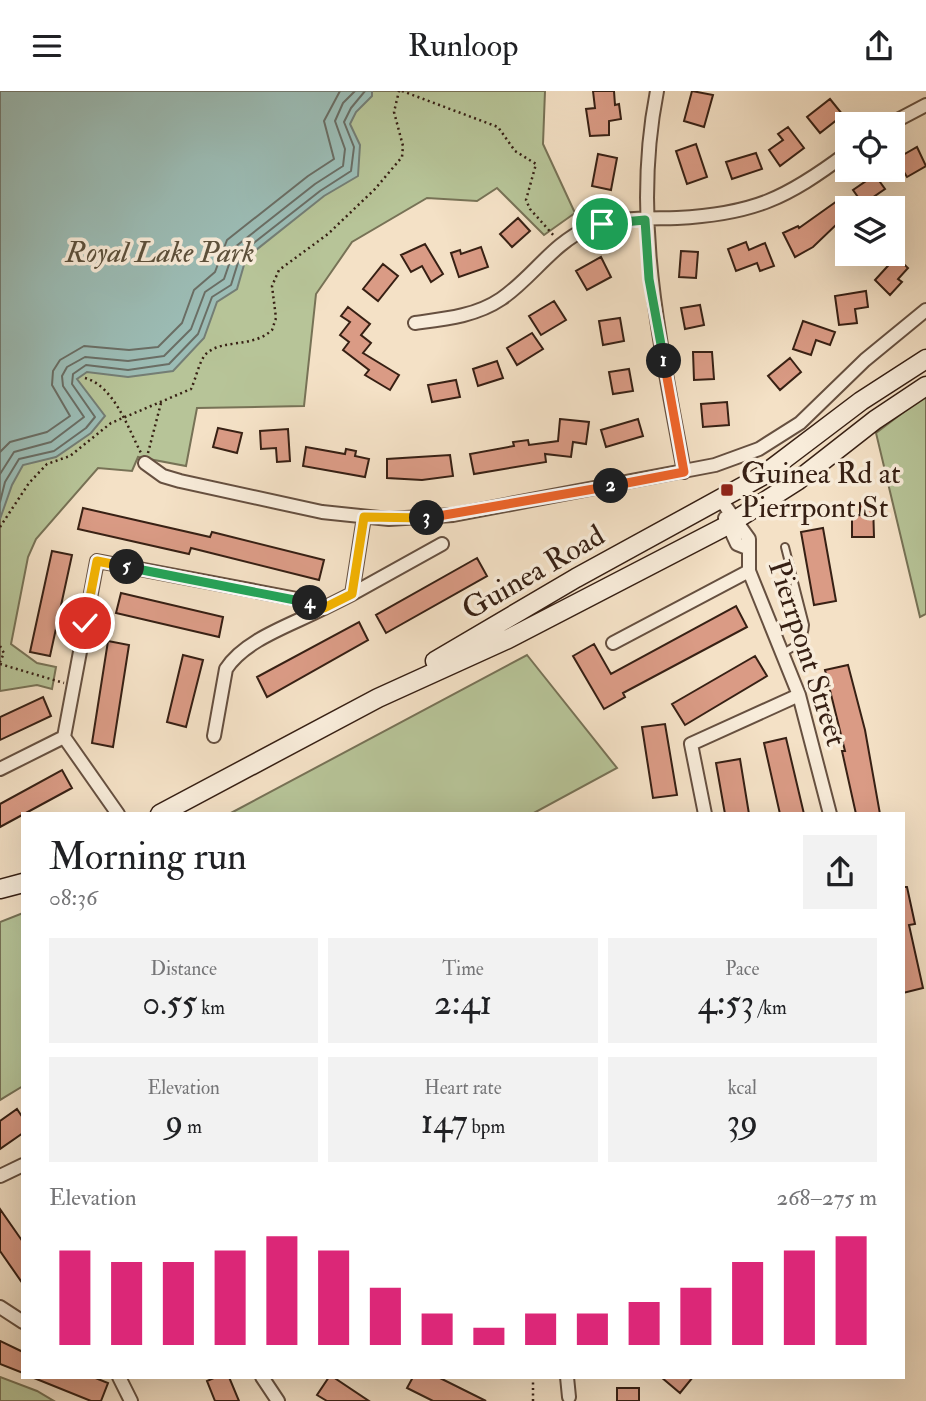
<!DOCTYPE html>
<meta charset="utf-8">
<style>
:root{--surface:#fff;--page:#f2f2f2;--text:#202124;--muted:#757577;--accent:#db2777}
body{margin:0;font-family:"IM FELL Double Pica",serif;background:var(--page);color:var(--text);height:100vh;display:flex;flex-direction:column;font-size:26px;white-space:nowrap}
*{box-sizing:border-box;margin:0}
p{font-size:23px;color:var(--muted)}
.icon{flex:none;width:38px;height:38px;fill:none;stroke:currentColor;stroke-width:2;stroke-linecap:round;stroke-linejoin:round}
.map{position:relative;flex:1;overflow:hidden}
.side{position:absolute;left:21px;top:721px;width:884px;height:567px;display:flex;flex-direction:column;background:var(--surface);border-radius:0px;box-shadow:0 7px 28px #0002}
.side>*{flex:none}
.controls{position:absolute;left:835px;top:21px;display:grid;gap:14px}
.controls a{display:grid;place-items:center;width:70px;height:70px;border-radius:0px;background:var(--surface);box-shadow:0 7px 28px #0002;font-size:35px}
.pin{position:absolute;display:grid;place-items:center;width:60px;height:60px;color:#fff;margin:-30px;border:4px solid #fff;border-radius:50%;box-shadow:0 2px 7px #0007}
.km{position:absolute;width:35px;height:35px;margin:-18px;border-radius:50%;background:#222;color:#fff;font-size:19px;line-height:35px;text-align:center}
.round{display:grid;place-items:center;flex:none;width:74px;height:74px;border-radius:0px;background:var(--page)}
.summary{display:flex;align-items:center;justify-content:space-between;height:119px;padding:0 28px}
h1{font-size:38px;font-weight:600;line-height:52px}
.metrics{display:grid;grid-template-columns:repeat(3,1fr);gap:10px;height:119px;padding:7px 28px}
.metrics div{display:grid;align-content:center;border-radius:0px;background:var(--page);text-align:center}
.metrics b{font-size:35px;font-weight:600}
.metrics small{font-size:19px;font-weight:400}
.metrics p{font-size:19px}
.chart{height:196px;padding:14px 28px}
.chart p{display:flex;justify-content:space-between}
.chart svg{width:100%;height:126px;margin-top:7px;stroke:var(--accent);stroke-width:6}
header{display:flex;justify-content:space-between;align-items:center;height:91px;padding:0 28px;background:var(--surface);font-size:32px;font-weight:600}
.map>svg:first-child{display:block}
</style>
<header><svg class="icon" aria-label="menu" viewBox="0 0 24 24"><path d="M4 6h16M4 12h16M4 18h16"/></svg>Runloop<svg class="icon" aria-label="share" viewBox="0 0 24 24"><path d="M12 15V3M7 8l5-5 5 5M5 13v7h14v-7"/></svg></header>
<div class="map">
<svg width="926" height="1310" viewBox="0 0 926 1310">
<rect width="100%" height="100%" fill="#f4e1c6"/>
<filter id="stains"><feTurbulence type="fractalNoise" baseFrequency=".00286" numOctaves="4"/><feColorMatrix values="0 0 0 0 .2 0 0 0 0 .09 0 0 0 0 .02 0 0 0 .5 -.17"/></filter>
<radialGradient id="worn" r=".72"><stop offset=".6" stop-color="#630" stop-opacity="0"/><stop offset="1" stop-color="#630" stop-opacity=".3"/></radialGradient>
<!-- green -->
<path fill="#b7c498" stroke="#777256" stroke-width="2" d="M0 0H545L543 53 575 122 544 144 497 97 477 110 427 107 352 151 316 203 304 315 197 317 186 375 138 366 132 380 98 377 36 448 28 466 11 553 37 572 56 576 52 598 37 594 0 600Z
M926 304V523L920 526 876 342Z
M527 564 617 677 532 723H229Z
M23 822V995L0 1009V831Z
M0 1286 37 1300 54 1310H0Z"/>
<!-- water -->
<path fill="#9cbdb6" stroke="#747e75" stroke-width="2" d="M0 0H372V5L356 21 350 33 360 54 358 85 324 105 246 167 237 198 217 211 204 247 173 280 128 286 87 281 77 288 105 325 91 342 56 366 23 374 12 394 0 428Z"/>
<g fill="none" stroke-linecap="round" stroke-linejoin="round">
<!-- shore -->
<path stroke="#6a6e65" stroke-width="2" d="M0 361 10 351 47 341 70 325 52 294 53 280 60 269 84 255 129 259 158 256 182 232 194 199 215 181 227 149 308 85 334 68 324 30 340 0
M0 383 14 361 51 351 84 326 63 295 62 285 67 276 85 266 128 270 164 265 191 238 205 201 224 188 235 156 315 93 343 75 345 58 335 30 343 12 355 0
M0 411 5 391 19 368 54 360 86 337 95 326 72 293 73 283 86 274 128 279 169 273 198 243 212 206 231 194 241 162 320 100 351 80 354 56 344 31 351 17 365 0"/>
</g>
<!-- building -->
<path fill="#da9b85" stroke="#372014" stroke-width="2" d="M593 0H614L615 14 619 13 621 28 609 30V44L590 45 586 18 595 17Z
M692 0 713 4 704 36 684 30Z
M830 8 843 24 820 42 807 26Z
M788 36 804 57 780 75 769 59 783 49 778 43Z
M696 53 707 86 687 93 676 60Z
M917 56 926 75 907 86 896 68Z
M756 62 762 78 732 88 726 71Z
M598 63 617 67 611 99 592 95Z
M875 84 885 98 863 113 853 99Z
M837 110 847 121V142L839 131 813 156 795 166 783 142 798 135 799 137Z
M518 127 530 140 512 156 500 143Z
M746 151 749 159 765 152 774 175 760 180 757 172 736 180 728 158Z
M425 153 443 183 431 191 422 175 411 181 401 164Z
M481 156 488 176 459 186 451 162 460 159 461 163Z
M681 160 698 161 696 187 679 186Z
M601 166 611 186 587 199 576 180Z
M896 166 908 177 898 188 902 191 890 204 875 189Z
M383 173 398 185 378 210 363 198Z
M866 200 868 216 855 218 857 232 839 234 835 205Z
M554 210 566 229 541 244 529 225Z
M700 214 704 234 685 238 681 217Z
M348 216 370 233 361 244 371 252 363 262 399 284 390 299 365 284 369 279 343 259 349 251 340 244 350 231 341 225Z
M620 227 624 250 603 254 599 230Z
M803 230 835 241 830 254 816 249 811 264 793 258Z
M532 242 543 258 517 274 507 257Z
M693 261H712L714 288 694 289Z
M790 267 801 281 780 299 768 285Z
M497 270 503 287 478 295 473 278Z
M629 278 633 300 613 303 609 281Z
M456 289 460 306 432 311 428 294Z
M727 311 729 334 703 336 701 313Z
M560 328 589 331 586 353 573 351 571 366 545 363 546 371 474 383 470 363 514 355 513 351 528 349 529 354 558 350Z
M638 328 643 345 606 356 601 339Z
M218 337 242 342 237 362 213 356Z
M288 338 290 370 277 371 276 357 261 358 260 340Z
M306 356 345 363 346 358 356 360 355 365 369 368 365 386 303 375Z
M450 364 453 385 422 389 387 387V368Z
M860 412H873L874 446H852V425L860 424Z
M83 417 210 446 212 441 324 469 319 489 191 457 189 463 78 438Z
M823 437 836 510 814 514 801 441Z
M52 460 72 464 50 565 30 561Z
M477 467 487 485 386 542 376 524Z
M121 502 223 526 219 546 116 522Z
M736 515 747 536 623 602 625 606 604 618 573 565 594 553 611 583Z
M359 531 368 549 267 606 257 586Z
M108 550 129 554 113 656 92 652Z
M183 564 203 569 186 636 167 631Z
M755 565 767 585 685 634 672 613Z
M848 574 865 639 880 723H856L842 660H845L825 579Z
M43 606 51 625 0 649V626Z
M665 633 677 704 653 707 642 636Z
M786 647 804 723H780L764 652Z
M740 668 749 723H725L716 672Z
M62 679 72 697 0 736V713Z
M903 796H907L915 833 909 834 923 897 903 902Z
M17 1018 23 1027V1042L0 1058V1030Z
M0 1118 23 1151V1193L0 1160Z
M0 1250 23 1261V1282L0 1273Z
M93 1286 108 1292 101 1310H91L34 1287Z
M216 1286H229L239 1310H215L207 1290Z
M329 1286H333L369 1310H327L317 1304Z
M413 1286H438L486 1310H433L407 1297Z
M661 1286H693L680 1302Z
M617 1297H639V1310H617Z"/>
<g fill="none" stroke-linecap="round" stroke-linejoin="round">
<!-- service casing -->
<g stroke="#665040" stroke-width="10">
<path id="service" d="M782 562C796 556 804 550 805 534L785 456"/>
</g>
<!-- minor casing -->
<g stroke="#665040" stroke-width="16">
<path id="minor" d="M657 0C631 131 661 252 684 381
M890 33 926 14
M415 232C445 228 476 225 501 208 532 187 553 152 588 137 615 126 648 128 677 127 754 123 787 107 847 62
M145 372 163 385 180 390 322 421 389 428 453 424 715 374 759 358 800 332 865 269 926 219
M721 409 749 448V480L799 604 830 723
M725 427 737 453 747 457
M352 503 442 453
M613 552 749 480
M214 645 226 578C245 548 294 533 324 517
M0 678 64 646
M118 723 64 646 97 470 297 508 324 517 352 503 364 426
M705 723 691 653 799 604
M0 1085 23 1074
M0 1216 23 1231
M119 1286 131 1310
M262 1286 278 1310
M567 1286 569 1306"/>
</g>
<!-- secondary casing -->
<g stroke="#372014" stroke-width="21">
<path id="secondary" d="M435 570 576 487 762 385 861 310 926 268
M160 723 378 607 508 548 726 435 797 390 875 329 926 295
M0 798 23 792"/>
</g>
<!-- path -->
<path stroke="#372014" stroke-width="2.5" stroke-dasharray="2 3.5" stroke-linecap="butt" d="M402 0 498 36 515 60 536 73 526 109 530 118 555 146
M85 287C114 295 128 337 141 362
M148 362 161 312
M0 436 29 392 47 373 70 365 111 332 191 298C196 288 199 269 207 262 223 248 253 257 272 239L276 227 272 195 279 179 328 143 375 98 402 66 403 55 394 21 399 0
M0 555 4 562 0 571
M0 573 64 592
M533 1310V1286"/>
<!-- service -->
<use href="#service" stroke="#f8ecda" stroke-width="6"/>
<!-- minor -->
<use href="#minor" stroke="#f8ecda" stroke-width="12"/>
<!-- secondary -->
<use href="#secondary" stroke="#f8ecda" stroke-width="18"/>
</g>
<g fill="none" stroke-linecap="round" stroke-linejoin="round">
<!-- split-1 casing -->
<g stroke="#fff" stroke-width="14">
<path id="split-1" d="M602 133 645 129 649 188 664 270"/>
</g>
<!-- split-2 casing -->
<g stroke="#fff" stroke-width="14">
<path id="split-2" d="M611 395 684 381 664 270"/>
</g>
<!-- split-3 casing -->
<g stroke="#fff" stroke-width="14">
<path id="split-3" d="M427 427 611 395"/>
</g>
<!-- split-4 casing -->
<g stroke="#fff" stroke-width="14">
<path id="split-4" d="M310 512 324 517 352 503 364 426 427 427"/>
</g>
<!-- split-5 casing -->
<g stroke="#fff" stroke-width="14">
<path id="split-5" d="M127 476 310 512"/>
</g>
<!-- split-6 casing -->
<g stroke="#fff" stroke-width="14">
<path id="split-6" d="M85 532 97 470 127 476"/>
</g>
<!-- split-1 -->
<use href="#split-1" stroke="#22a559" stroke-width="9"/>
<!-- split-2 -->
<use href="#split-2" stroke="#f0652b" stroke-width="9"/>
<!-- split-3 -->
<use href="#split-3" stroke="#f0652b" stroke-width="9"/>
<!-- split-4 -->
<use href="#split-4" stroke="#f5b400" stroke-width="9"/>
<!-- split-5 -->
<use href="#split-5" stroke="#22a559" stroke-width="9"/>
<!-- split-6 -->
<use href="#split-6" stroke="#f5b400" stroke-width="9"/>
</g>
<!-- markers -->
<rect fill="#8f2418" stroke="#f8ecda" stroke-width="2.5" x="720" y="392" width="14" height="14" rx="3.5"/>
<g text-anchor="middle" stroke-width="7" stroke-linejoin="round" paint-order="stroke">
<!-- park labels -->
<g font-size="30" font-style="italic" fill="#5d513c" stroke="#f8ecda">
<text x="160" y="171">Royal Lake Park</text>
</g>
<!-- poi labels -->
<g font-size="30" fill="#372014" stroke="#f8ecda" text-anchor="start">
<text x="741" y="392">Guinea Rd at<tspan x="741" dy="34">Pierrpont St</tspan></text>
</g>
<!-- street labels -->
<g font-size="30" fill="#372014" stroke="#f8ecda">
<text transform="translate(533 481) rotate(-30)" y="10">Guinea Road</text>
<text transform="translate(808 562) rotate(72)" y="10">Pierrpont Street</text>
</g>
</g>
<rect width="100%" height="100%" filter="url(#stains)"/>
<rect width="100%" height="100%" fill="url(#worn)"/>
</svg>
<div class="controls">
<a><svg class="icon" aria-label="locate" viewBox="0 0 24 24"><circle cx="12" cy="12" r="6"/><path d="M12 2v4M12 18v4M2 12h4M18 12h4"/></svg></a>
<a><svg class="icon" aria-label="layers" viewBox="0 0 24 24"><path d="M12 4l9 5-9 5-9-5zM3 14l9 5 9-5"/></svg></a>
</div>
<div class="pin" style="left:602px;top:133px;background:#1e9e55"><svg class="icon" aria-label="arrive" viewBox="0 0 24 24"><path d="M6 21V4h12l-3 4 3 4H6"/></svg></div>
<div class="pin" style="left:85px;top:532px;background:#d93025"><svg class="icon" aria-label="check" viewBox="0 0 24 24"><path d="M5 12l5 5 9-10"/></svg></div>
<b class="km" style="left:664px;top:270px">1</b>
<b class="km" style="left:611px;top:395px">2</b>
<b class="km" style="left:427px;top:427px">3</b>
<b class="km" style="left:310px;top:512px">4</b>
<b class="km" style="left:127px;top:476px">5</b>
<section class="side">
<div class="summary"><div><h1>Morning run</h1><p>08:36</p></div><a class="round"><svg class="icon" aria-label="share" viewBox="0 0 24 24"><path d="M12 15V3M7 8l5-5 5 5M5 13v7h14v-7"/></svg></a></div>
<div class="metrics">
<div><p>Distance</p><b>0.55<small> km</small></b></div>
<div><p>Time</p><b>2:41</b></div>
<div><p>Pace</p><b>4:53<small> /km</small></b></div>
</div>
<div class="metrics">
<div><p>Elevation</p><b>9<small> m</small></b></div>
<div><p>Heart rate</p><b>147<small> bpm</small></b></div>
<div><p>kcal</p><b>39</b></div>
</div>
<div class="chart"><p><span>Elevation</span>268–275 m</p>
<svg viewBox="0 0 160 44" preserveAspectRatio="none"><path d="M5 44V11M15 44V15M25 44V15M35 44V11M45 44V6M55 44V11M65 44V24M75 44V33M85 44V38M95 44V33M105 44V33M115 44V29M125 44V24M135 44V15M145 44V11M155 44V6"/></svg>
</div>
</section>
</div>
